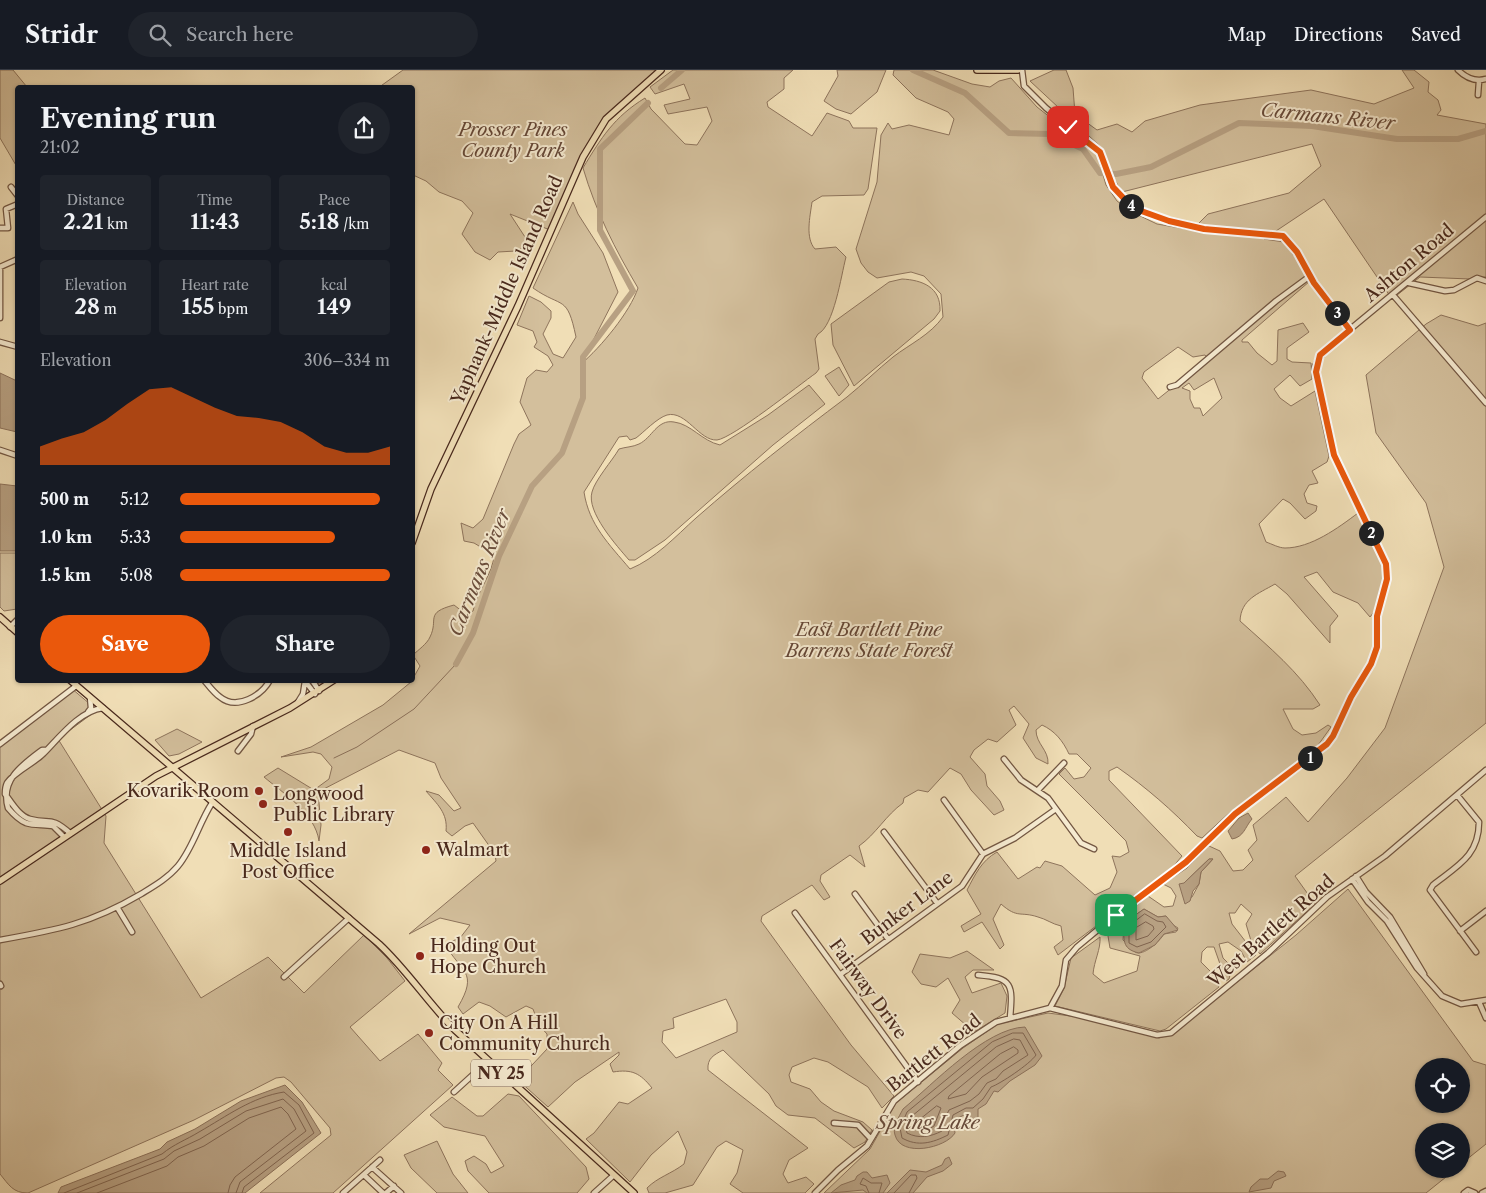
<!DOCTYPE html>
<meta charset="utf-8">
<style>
:root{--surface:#171b24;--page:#20242c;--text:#f1f3f6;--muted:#9ea1a6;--line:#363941;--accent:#ea580c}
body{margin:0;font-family:"Libre Caslon Text",serif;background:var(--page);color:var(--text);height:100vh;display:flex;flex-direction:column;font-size:19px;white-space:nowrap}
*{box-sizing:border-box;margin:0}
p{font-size:16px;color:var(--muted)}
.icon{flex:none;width:28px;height:28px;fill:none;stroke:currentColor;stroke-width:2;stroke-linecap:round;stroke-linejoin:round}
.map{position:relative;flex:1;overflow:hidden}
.drawer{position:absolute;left:15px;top:15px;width:400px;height:598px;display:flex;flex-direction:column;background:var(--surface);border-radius:5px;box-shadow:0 1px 4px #0004}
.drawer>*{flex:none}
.fabs{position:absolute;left:1415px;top:988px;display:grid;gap:10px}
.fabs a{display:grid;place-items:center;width:55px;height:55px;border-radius:50%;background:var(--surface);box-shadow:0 1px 4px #0004;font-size:25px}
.pin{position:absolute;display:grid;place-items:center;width:42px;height:42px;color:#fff;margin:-21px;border-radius:10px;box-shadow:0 2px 8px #0006}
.km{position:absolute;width:25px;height:25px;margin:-12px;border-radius:50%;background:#222;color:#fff;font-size:14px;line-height:25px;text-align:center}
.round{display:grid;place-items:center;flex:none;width:52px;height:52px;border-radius:26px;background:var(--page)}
.headline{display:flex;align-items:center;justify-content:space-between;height:85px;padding:0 25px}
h1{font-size:28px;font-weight:800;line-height:38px}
.metrics{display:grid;grid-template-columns:repeat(3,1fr);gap:8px;height:85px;padding:5px 25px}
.metrics div{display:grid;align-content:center;border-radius:5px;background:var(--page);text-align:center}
.metrics b{font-size:21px;font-weight:800}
.metrics small{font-size:14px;font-weight:400}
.metrics p{font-size:14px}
.chart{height:140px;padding:10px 25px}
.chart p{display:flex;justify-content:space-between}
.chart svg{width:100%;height:90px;margin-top:5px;fill:var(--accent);opacity:.7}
.primary-button{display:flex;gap:10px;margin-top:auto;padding:10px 25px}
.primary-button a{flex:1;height:58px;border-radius:30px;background:var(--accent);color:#fff;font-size:20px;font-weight:800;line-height:58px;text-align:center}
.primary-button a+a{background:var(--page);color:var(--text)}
ul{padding:0 25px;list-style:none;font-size:16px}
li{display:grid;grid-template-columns:80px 60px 1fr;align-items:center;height:38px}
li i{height:12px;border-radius:6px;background:var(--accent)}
header{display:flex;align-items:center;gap:30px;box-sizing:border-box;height:70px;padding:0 25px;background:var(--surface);border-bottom:1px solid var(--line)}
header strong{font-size:24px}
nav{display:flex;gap:28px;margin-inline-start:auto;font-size:18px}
.search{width:350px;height:45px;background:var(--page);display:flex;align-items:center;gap:12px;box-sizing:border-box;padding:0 18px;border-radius:28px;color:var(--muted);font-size:19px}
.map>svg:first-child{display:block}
</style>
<header>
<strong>Stridr</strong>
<div class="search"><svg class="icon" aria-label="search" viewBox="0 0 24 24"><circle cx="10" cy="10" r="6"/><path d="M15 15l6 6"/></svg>Search here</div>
<nav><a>Map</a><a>Directions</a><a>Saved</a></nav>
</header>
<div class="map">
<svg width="1486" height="1123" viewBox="0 0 1486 1123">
<rect width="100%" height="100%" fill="#f0deb6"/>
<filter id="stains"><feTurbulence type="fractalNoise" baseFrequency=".004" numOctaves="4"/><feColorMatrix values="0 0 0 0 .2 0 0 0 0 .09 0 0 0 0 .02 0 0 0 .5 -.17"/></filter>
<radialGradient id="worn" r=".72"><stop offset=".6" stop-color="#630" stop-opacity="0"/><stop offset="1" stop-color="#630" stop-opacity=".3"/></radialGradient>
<!-- green -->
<path fill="#d3bf9c" stroke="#8e745c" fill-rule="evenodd" d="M0 0H13L27 17 18 18 17 97 0 68Z
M403 0H654L656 3 606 49 591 72 550 160 510 144 525 167 524 177 516 181 498 182 490 190 475 182 462 164 473 143 462 131 439 122 426 111 413 105 412 18H378Z
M673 0H793L784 8V19L767 32 768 37 812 66 827 43 849 51 853 58H877L868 119 864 125 822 126 812 132C810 147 805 168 815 179L836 177 846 187C841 206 834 256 818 264L815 269 819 299 816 303C799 315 733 368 717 370 699 371 686 340 667 345 657 348 644 362 636 368L630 370 627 366 619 367 584 422C589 455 609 474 630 499 655 489 676 466 696 448 745 405 795 366 847 327 863 314 877 300 893 287 910 274 930 265 943 247L941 224 924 206 911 202 877 208 868 202 861 193 856 179 877 112 881 65 888 53 892 59 909 55 949 65 954 49 948 42 916 28 893 5 894 0H933L972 14 990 17 999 11 1011 8 1037 37 1097 84 1106 115 1117 131 1132 142 1157 154 1192 160 1208 144 1289 123 1321 96 1312 74 1122 122 1113 107 1103 79 1030 11 1054 0H1066L1073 18 1075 44 1097 60 1117 54 1132 62 1145 51 1200 35 1311 20 1374 34 1414 18 1402 0H1414L1429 12 1428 22 1438 30 1441 40 1437 45 1486 54V207L1470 209 1420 207 1392 229 1324 129 1264 169 1284 172 1305 201 1310 211 1242 270V272H1248L1257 283 1272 295 1277 291 1278 260 1303 253 1309 262 1287 278V289L1292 292 1311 293 1312 309 1300 316 1290 305 1274 319 1280 328 1291 336 1315 321 1329 386 1327 392 1312 401 1318 413 1309 415 1304 424 1307 433 1317 436 1316 441 1305 449 1290 433 1283 429 1259 454 1266 472C1272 474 1279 478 1285 478 1311 478 1338 458 1358 443 1367 459 1379 480 1383 498 1385 511 1379 538 1370 547L1358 533 1333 522 1317 502 1304 507 1338 546 1330 556V573L1287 524 1275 514C1258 524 1241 529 1240 551 1270 578 1298 601 1320 635L1313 639H1283L1293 659 1302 665 1316 663 1328 655 1331 657 1316 678 1228 744 1202 768 1197 766C1172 740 1147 718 1117 697L1109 701V710L1182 786 1172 798 1058 885 1054 877 1063 870 1061 856C1052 854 1046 849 1038 847 1020 841 1018 849 1001 834L993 849 1004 875 1000 879 982 852 964 862 961 856 981 844 967 820C975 805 981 791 997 782L1018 809 1037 797 1040 798 1045 791 1062 796 1095 825 1110 818 1117 802 1112 786 1120 787 1129 782 1126 771 1059 704 1065 698 1074 709 1084 707 1091 698 1077 684H1069C1063 671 1055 661 1042 655L1036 660C1036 674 1049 680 1048 694L1036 688 1023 668 1029 654 1014 636 1009 640 1016 655 997 672 988 669 974 680 970 687 985 704 987 716 1000 731 1004 740 994 745 971 720 961 704 950 698 928 722 918 720 904 728 903 733C886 745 876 764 859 776L865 797 850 785 821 805 820 811 830 827 824 830 812 815 762 846 761 851 851 975 894 1026 882 1038 868 1017 828 992 814 988 792 997 789 1005 791 1012 810 1019 821 1032 834 1041 863 1052 872 1060 865 1072 854 1078 815 1048 788 1045 776 1036 769 1024 723 980C714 985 707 988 708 1000L808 1078 789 1090 783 1104 788 1113 806 1107 814 1114 805 1123H743L730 1114 737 1103 743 1080 726 1071 717 1077 693 1115 665 1123H649L647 1118C658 1107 671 1104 684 1094L687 1082 678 1061 651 1085 630 1112 586 1069 594 1063 619 1032 628 1034 652 1018C640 1003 632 999 613 1002L610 994 619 985V982L575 1012 548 1037 518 1010 547 979V964L539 955 533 939 526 936 506 947 490 936 479 932 463 944 458 937C479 901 461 903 445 874L460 868 470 855 440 848 409 864 496 791 495 784 473 753 465 756 452 766 446 761C448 743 437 734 426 721L439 725 454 741 461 738 441 708 435 693 399 680 318 722 321 755 319 771C315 743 284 724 264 707L278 698 314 720 329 709 332 697 321 684 313 682 281 687 311 677 383 635 411 612 420 596 413 585C418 580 427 574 430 567 439 549 424 543 454 535L467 545 473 541C477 521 493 504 494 485L474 473 464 471 461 453 473 458 483 449 514 374 519 364 531 355 520 332 527 308 536 300 547 302 553 295 548 286 534 277 537 272 533 261 517 255 529 226 541 232 551 241V248L543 264 553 284 563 288 576 267C567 224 563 239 533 218L573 132 578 144 603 183 618 222 581 294C601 277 630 242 638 218 615 179 596 142 583 98 601 68 614 47 645 28L651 39 685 74 697 75 712 51 707 37 668 44 664 35 690 29 684 14 655 24 650 17ZM1178 277 1193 287 1205 285 1208 289 1158 329 1142 308 1144 302ZM1214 308 1222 328 1203 346 1200 338H1194L1190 329V321L1182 318 1189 313 1194 320ZM726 929 737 952V962L676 988 662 972 663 961 674 958 673 948Z
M837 0H886L877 22 851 44 836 39 824 31 838 6Z
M902 209C922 210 941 217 940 241L934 249 854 316 833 275 831 254 889 212Z
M1441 245 1478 256 1486 253V653L1295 806 1315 834 1260 884 1252 874 1246 854 1252 844 1241 834 1235 843H1229L1232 854 1256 885 1247 892 1241 881 1228 872 1219 874 1223 888 1232 897 1229 909 1226 911 1214 877H1207L1202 882 1201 892 1211 902 1219 917 1166 959 1160 961 1055 936 1064 918 1071 888 1100 867C1101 879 1094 891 1093 904L1104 913 1137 901 1140 886 1110 878 1107 860 1148 826 1164 837 1173 836 1176 826 1171 818 1163 814 1187 798 1209 776 1220 781 1233 801 1243 800 1253 790 1248 780 1257 770 1253 755 1286 727 1308 752 1347 708 1385 658 1444 497 1426 433 1376 363 1366 305 1426 254ZM1209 789H1213L1201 802 1199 814 1192 827 1184 830V813ZM1144 839 1158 847 1166 846 1170 853 1178 858 1176 862 1164 864C1160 871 1143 887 1135 882 1131 879 1127 873 1123 870L1124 853Z
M839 297 849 315 839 326 825 306Z
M809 315 825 334 773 375 665 470 635 490H629C617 476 586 442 592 422 595 410 612 391 619 379 625 377 633 377 639 374 652 368 657 349 674 352 691 354 702 371 720 375L768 345Z
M0 483H17V539L4 541 0 537Z
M71 618 97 640 58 669 106 746 104 773 201 928 268 887 304 923 364 865 387 888 405 911 350 957 380 991 418 964 442 993 438 1000 453 1015 333 1123H260L331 1065 330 1058 291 1012 284 1007 276 1008 194 1050 28 1123C13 1123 9 1115 0 1104V671Z
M177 659 202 672 179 684 169 686 155 670Z
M1348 819 1473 991 1486 995V1074L1461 1094V1061H1424V1099H1456L1426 1123H824L870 1079 896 1033 963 978 998 954 1048 943 1078 947 1159 968 1172 964 1296 865ZM1424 996H1461V1034H1424Z
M967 881 994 900H973L965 907 972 923 1001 913 1007 926 1005 943 974 962 952 943 960 930 948 908 936 917 921 914 912 902 920 884 950 888Z
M508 1024 519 1026 586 1097 589 1109 577 1123H489L468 1101 465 1091 474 1086 486 1094 491 1103 504 1096 485 1066 444 1057 430 1045 452 1027 477 1046H483Z
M437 1071 453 1104 468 1123H437L411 1098 404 1085Z"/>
<!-- water -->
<path fill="#b7a082" stroke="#8b7059" d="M0 303 17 311V362L0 358Z
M0 414 17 416V481H0Z
M1248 743 1252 749C1245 757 1244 767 1232 769L1228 761 1239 748Z
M1209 789H1213L1201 802 1199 814 1193 821 1190 831 1185 834 1179 814 1184 813Z
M1144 839 1158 847 1166 846 1178 860 1164 864 1155 875 1139 883C1121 879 1124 869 1124 853Z
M1025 957 1042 986 1035 995 1010 1011 998 1022 994 1021 986 1034 978 1039V1049L971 1051 968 1043 956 1049 954 1056 955 1063C946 1078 901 1088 895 1065 892 1057 899 1047 903 1039 933 1014 986 958 1025 957Z
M285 1015 302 1032 321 1063 245 1123H58L61 1117 160 1079 167 1072 195 1059 241 1031Z
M949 1087 952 1094 943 1101 927 1107 913 1123H887L910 1100 926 1102 942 1095 945 1089Z
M1278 1101 1284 1102 1286 1106 1274 1111 1271 1118 1249 1122 1251 1117 1260 1109H1268Z
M863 1102H867L872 1108 887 1105 890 1113 883 1123H867L863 1120 831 1123 841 1115 855 1110 857 1106Z"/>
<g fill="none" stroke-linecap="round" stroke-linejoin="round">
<!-- shore -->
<path stroke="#80644f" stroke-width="1" d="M1145 844 1157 851 1163 852 1166 857 1151 872 1137 877 1129 873V856Z
M1146 852 1153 856 1154 859 1148 866 1136 870V858Z
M1013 963H1023L1036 985C1030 994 1000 1014 991 1017L983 1029 973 1038H966L953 1045 948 1065C932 1073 918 1077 902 1068L900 1058 907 1042 992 972Z
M1014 969 1020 970 1028 985 1003 1001 996 1009 987 1013 979 1024 970 1031 949 1040 943 1052 942 1061C930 1067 919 1069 907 1063L906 1059 912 1046 996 977Z
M1014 977 1018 980V983L982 1007 966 1024 948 1029 949 1026 1000 984Z
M937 1036 941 1038 934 1056 929 1059H916L918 1051Z
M64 1123 162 1084C174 1074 186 1070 199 1062 227 1046 252 1027 284 1022L299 1035 314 1063 244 1117 242 1123
M77 1123 164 1089 174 1081 200 1069 246 1041 283 1029 294 1039 306 1061 240 1112 236 1123
M97 1123 167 1096 178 1087 204 1076 249 1048 281 1037 288 1044 296 1059 235 1107 230 1115 228 1123
M869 1123 866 1116 860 1114 863 1108 871 1113H882L879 1123
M894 1123 911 1105H916L917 1108 909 1123"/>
<!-- stream -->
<path stroke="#8b7059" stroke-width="1" d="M334 688 357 677 414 639 456 594"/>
<!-- river -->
<path stroke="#b7a082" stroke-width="6" d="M913 0 965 23 1009 63 1051 64 1083 79 1100 103 1116 104 1151 97 1239 53 1312 56 1397 69H1458L1486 61
M661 18 682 0
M456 594 473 563 499 486 532 416 562 383 583 328V287L633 221 600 160V79L648 33"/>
<!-- minor casing -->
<g stroke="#725642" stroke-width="7">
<path id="minor" d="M1022 0 1024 16 1046 38 1100 82 1113 117 1127 134 1169 151 1204 159 1283 166 1297 182 1314 213 1350 260
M1458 0C1466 8 1475 12 1486 9
M1478 25 1479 11
M11 117 18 126
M0 158H8L6 139 18 134
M0 197 18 189
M0 200V248
M1409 213 1445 221 1454 220 1477 208 1486 211
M1393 225 1486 333
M0 272 18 277
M1170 317 1177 315 1276 231 1310 206
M0 380 18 386
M10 557 18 549
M204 610C209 616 214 623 220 627 237 641 262 625 270 610
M312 610 319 621
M319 610H330
M305 611 315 624
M298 632 303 624 305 611
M88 642 91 638 90 627
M0 674 76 616
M46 680H42C22 695 0 710 8 738 13 744 19 750 26 753 35 756 44 754 53 756L64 767
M238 681 251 664 253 656
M1004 689 1021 710 1048 728 1081 773 1094 779
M1038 720 1064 693
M1457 725 1479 752C1479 786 1457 796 1433 815L1430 820 1476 882
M944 730 983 784
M884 762 937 833
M70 763C49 745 51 755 30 749 19 746 12 733 5 724 5 720 5 717 7 713 15 701 33 694 43 684 59 668 79 641 103 638
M1356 806 1366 822 1390 847 1424 904
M1352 809 1368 832 1387 851 1417 898 1442 926 1461 934 1486 930
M855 824 888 869
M117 837 132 862
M795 843 918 1012
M1460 861 1486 841
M0 870C57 860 90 854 141 824 154 816 168 808 178 796 193 778 199 753 212 733
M841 904 962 816 983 784 1015 768 1056 739
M978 905C1013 908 1013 914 1010 948
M284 907 349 848
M0 914 1 916
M1479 932 1486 948
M1050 938 1062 916 1066 890 1077 877 1136 828 1186 792 1235 744 1307 691 1333 666 1351 627 1371 594 1377 577V545L1387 509 1386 494 1334 385 1315 296 1325 280 1486 147
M454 1022 488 991
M834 1053 858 1055 871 1069
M372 1097 401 1123
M364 1105 383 1123
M343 1123 380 1090
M386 1123 394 1116
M594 1123 614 1105
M815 1123 838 1100 867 1076 894 1031 961 975 996 952 1050 938 1157 965 1171 963 1268 883 1327 827 1385 786 1486 700
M1464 1123 1468 1120 1475 1123
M1482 1123 1486 1121"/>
</g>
<!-- major casing -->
<g stroke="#48281c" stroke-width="8">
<path id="major" d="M977 0H1018
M412 473 431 419 518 236 583 87 606 49 661 0
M0 547 18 563
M70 610 379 874C407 900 428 933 455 960L634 1123
M0 811 156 706 290 638 334 610"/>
</g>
<!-- minor -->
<use href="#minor" stroke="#f5ead0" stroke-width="4.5"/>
<!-- major -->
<use href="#major" stroke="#f0deb6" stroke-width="5.5"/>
</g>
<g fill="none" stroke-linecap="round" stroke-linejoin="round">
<!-- route casing -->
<g stroke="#fff" stroke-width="10">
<path id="route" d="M1068 57 1100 82 1113 117 1133 138 1169 151 1204 159 1283 166 1297 182 1314 213 1350 260 1320 285 1316 302 1334 385 1386 494 1387 509 1377 546V577L1371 594 1351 627 1333 666 1327 674 1235 744 1186 792 1116 845"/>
</g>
<!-- route -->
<use href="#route" stroke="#ea580c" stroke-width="6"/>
</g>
<!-- markers -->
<g fill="#8f2418" stroke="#f5ead0" stroke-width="2">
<circle cx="259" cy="721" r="5"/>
<circle cx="263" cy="734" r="5"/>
<circle cx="288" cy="762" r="5"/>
<circle cx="426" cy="780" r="5"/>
<circle cx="420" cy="886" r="5"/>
<circle cx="429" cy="963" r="5"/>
</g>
<g text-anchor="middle" stroke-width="4" stroke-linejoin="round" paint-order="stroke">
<!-- shield labels -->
<rect fill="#f5ead0" stroke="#7c6252" stroke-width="1" x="471" y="989.5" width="60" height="27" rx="4"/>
<g font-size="16" font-weight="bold" fill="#48281c">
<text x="501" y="1009">NY 25</text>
</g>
<!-- park labels -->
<g font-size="18" font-style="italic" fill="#644636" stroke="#f5ead0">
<text x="513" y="66">Prosser Pines<tspan x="513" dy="21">County Park</tspan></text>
<text x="869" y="566">East Bartlett Pine<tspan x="869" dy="21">Barrens State Forest</tspan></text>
</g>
<!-- street labels -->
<g font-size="18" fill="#48281c" stroke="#f5ead0">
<text transform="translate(1409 193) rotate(-40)" y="6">Ashton Road</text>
<text transform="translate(507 220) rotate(-66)" y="6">Yaphank-Middle Island Road</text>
<text transform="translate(907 838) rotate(-37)" y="6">Bunker Lane</text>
<text transform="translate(1271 861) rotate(-41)" y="6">West Bartlett Road</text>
<text transform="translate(868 919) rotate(54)" y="6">Fairway Drive</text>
<text transform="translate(934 983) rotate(-38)" y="6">Bartlett Road</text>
</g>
<!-- poi labels -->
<g font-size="18" fill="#48281c" stroke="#f5ead0" text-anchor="start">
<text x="249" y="727" text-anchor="end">Kovarik Room</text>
<text x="273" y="730">Longwood<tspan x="273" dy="21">Public Library</tspan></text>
<text x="436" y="786">Walmart</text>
<text x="288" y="787" text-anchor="middle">Middle Island<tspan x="288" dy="21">Post Office</tspan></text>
<text x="430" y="882">Holding Out<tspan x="430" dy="21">Hope Church</tspan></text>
<text x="439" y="959">City On A Hill<tspan x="439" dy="21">Community Church</tspan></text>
</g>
<!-- water labels -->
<g font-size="19" font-style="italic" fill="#694c3b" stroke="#f5ead0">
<text transform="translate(1328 46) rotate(6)" y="7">Carmans River</text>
<text transform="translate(479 502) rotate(-68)" y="7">Carmans River</text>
<text x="928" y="1059">Spring Lake</text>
</g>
</g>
<rect width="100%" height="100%" filter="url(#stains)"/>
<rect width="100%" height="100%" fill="url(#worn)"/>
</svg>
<div class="fabs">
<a><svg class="icon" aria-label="locate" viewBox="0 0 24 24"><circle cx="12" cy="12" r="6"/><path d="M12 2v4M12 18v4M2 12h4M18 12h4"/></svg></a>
<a><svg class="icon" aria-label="layers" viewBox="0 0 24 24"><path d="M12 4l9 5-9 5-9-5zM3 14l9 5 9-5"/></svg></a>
</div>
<div class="pin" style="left:1116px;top:845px;background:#1e9e55"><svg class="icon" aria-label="arrive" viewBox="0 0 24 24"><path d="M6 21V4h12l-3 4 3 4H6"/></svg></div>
<div class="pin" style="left:1068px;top:57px;background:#d93025"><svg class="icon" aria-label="check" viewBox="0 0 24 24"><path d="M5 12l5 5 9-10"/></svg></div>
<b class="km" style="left:1310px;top:688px">1</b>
<b class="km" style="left:1371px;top:463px">2</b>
<b class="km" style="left:1337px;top:243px">3</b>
<b class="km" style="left:1131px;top:136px">4</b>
<section class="drawer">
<div class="headline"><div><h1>Evening run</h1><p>21:02</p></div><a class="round"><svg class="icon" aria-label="share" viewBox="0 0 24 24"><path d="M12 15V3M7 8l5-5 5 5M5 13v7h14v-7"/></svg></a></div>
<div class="metrics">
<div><p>Distance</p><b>2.21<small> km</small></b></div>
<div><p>Time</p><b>11:43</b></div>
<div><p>Pace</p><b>5:18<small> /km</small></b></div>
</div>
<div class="metrics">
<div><p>Elevation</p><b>28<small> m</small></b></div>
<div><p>Heart rate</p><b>155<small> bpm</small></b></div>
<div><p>kcal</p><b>149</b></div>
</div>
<div class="chart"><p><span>Elevation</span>306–334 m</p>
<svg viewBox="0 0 160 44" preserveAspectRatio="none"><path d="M0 44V35L10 31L20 28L30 22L40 14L50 7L60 6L70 11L80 16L90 20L100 21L110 23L120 28L130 35L140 38L150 38L160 35V44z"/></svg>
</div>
<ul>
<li><b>500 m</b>5:12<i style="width:95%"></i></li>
<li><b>1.0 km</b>5:33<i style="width:74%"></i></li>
<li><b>1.5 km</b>5:08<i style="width:100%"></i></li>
</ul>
<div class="primary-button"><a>Save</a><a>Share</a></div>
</section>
</div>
